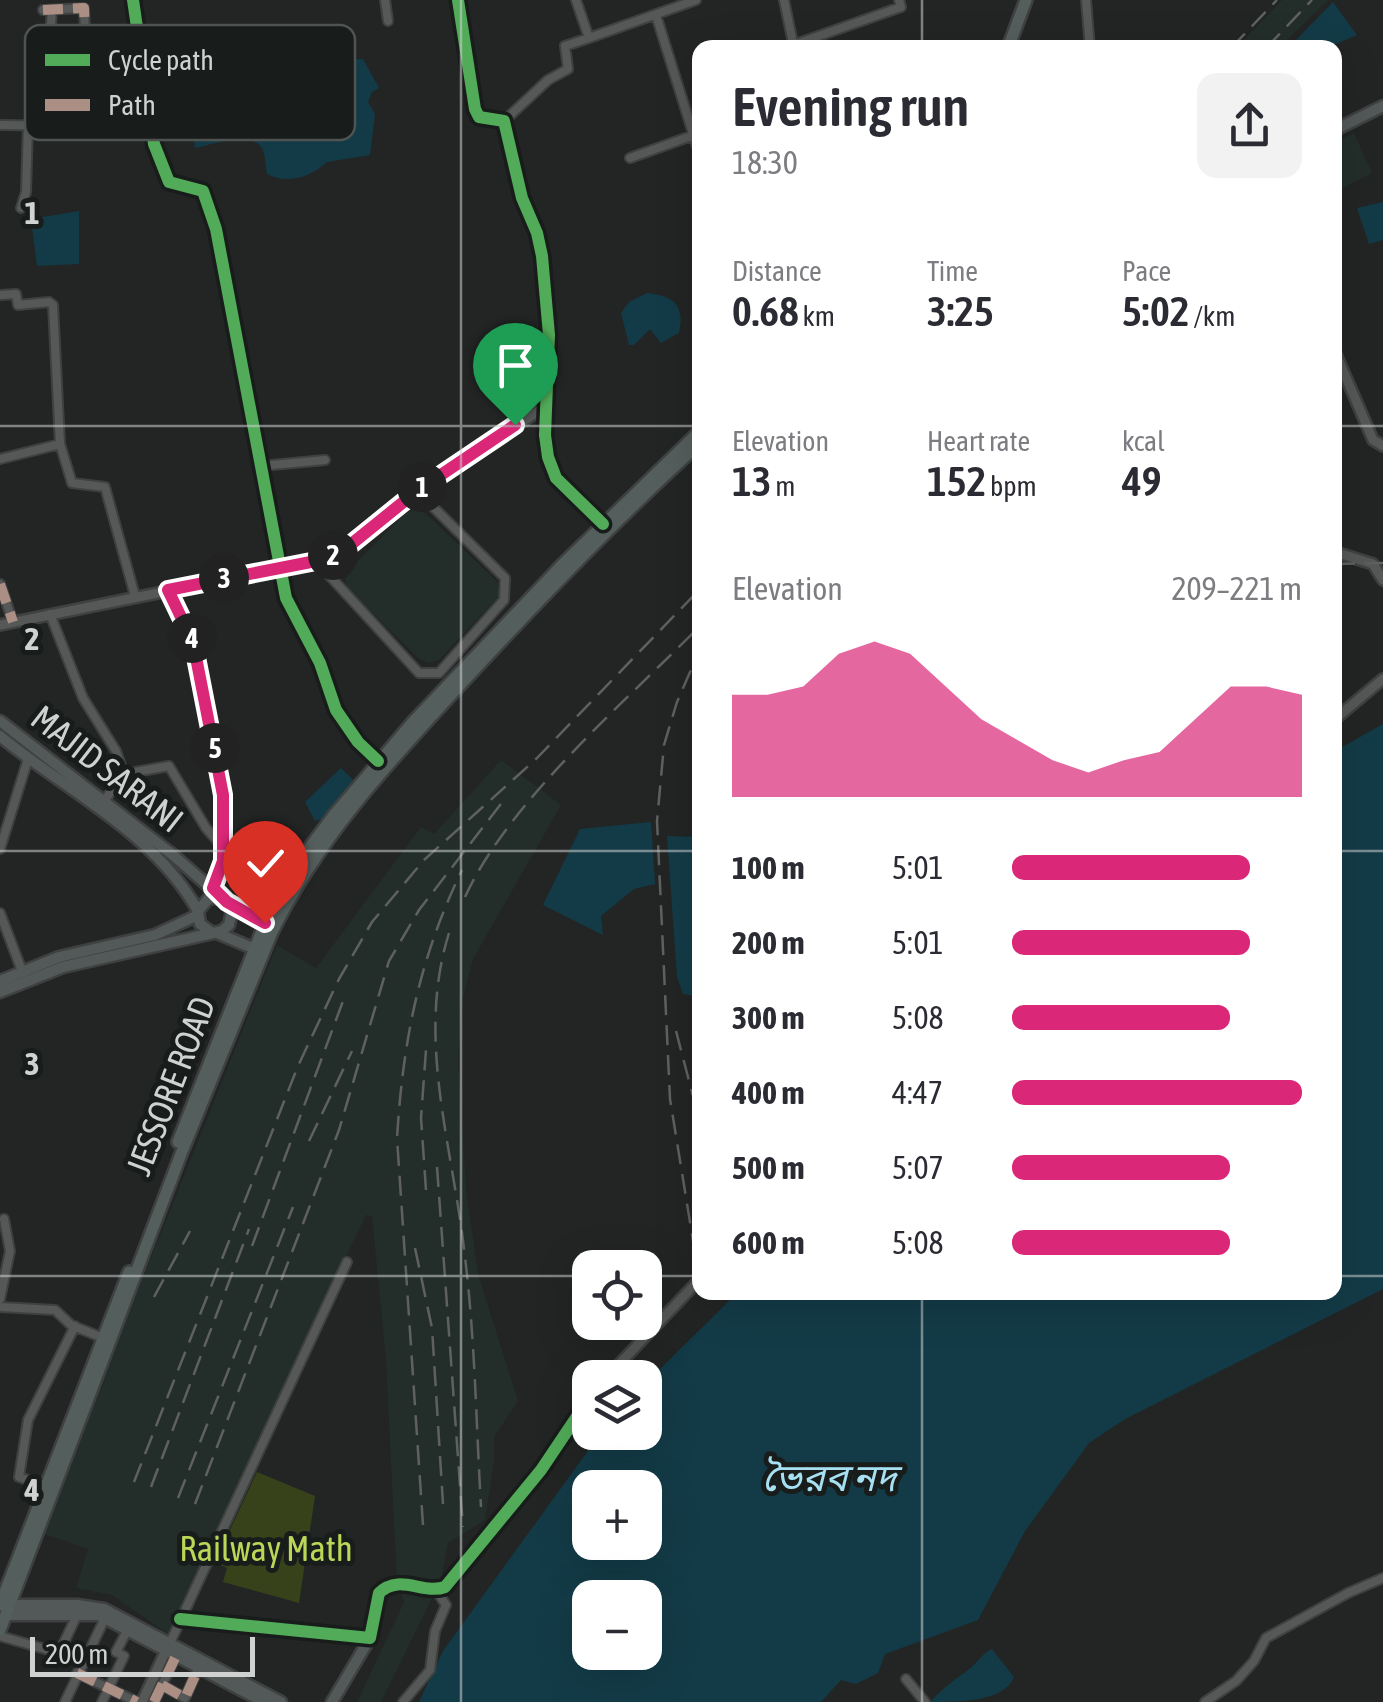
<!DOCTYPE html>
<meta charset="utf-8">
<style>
:root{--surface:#fff;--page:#f2f2f3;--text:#2b2b33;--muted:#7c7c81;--accent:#db2777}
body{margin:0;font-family:"Asap Condensed","Noto Sans Bengali",sans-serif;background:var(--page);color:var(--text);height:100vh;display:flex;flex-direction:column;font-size:38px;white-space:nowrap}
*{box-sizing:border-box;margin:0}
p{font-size:32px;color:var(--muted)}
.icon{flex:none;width:55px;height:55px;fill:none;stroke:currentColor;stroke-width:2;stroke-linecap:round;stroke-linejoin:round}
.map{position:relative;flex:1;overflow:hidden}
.sheet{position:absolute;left:692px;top:40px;width:650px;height:1260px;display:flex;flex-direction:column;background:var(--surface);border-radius:20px;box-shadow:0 10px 40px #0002}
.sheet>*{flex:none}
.controls{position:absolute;left:572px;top:1250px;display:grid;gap:20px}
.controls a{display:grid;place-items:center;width:90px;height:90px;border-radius:20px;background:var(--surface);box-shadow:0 10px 40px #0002;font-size:50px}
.scale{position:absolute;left:30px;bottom:25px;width:225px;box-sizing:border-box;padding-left:10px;border:5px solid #cfd2d1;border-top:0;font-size:28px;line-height:35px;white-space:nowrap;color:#cfd2d1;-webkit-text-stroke:8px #181c1a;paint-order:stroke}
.pin{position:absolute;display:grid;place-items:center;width:85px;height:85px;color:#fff;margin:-102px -42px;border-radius:50% 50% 50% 0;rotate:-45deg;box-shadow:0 0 10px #0007}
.pin .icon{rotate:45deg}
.km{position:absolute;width:50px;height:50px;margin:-25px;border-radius:50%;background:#222;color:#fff;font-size:28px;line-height:50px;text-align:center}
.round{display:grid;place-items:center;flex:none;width:105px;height:105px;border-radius:20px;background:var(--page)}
.headline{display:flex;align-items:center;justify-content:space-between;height:170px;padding:0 40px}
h1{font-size:55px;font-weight:600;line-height:75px}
.stats{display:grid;grid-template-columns:repeat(3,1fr);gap:15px;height:170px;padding:10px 40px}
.stats div{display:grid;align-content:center}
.stats b{font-size:42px;font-weight:600}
.stats small{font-size:28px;font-weight:400}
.stats p{font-size:28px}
.chart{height:280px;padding:20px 40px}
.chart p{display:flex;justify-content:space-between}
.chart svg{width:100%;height:180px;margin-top:10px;fill:var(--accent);opacity:.7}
ul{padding:0 40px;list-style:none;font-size:32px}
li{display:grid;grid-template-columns:160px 120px 1fr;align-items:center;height:75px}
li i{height:25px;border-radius:12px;background:var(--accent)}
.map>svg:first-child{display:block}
</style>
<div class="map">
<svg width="1383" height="1702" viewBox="0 0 1383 1702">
<rect width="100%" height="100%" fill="#222524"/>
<!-- built -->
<path fill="#232e2a" d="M1282 0H1328L1280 47H1237Z
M1354 133 1372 173 1335 192V142Z
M415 509 425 513 497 581 499 589V596L439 660 429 663 419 659 349 590 345 581 349 570 406 513Z
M501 760 561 805 473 959 463 997 458 1060 466 1189 478 1274 518 1401 494 1437V1461L485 1520 448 1543 441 1580 381 1702H357L404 1602 397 1583 386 1361 372 1216 366 1215 168 1634 112 1595 76 1588 88 1549 44 1534 127 1317 277 945 316 968 421 827 434 834Z"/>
<!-- green -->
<path fill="#38421a" d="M257 1472 315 1496 299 1603 223 1582 227 1568 215 1562Z"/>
<!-- water -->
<path fill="#133b47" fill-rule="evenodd" d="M1333 2 1357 35 1329 47H1289Z
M169 30 177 36H242L252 63 363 59 379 88 372 92 368 102 375 114 370 155 327 162C310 177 289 185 267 174 265 166 266 155 262 148 250 130 212 145 195 148L190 111 178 113 154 108 145 32Z
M1383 202V240L1369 244 1357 208Z
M79 211V264L37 266 31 219Z
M647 293C674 296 685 305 679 333L661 343 650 329 634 345H629L621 313 629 302Z
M1383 724V1289L1125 1419 1089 1443 1025 1531 978 1620 885 1654 878 1673 856 1684 841 1680 821 1702H419L443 1651 601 1433 645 1432V1384L737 1293 1335 1292V751ZM590 1488H645V1542H590ZM590 1598H645V1652H590Z
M341 768 358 785 334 815 315 821 305 802Z
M651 822 655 884 634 889 601 916 603 935 543 905 580 829Z
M667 836 700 837V997L683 994 677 977Z
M992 1649 1014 1677C1005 1702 957 1702 930 1702 942 1689 954 1680 968 1670 977 1664 981 1654 992 1649Z"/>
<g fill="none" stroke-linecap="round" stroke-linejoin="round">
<!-- minor casing -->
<g stroke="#3f4140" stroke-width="12">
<path id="minor" d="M133 0 154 144 169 182 203 191 216 229 286 598 320 663 336 710 358 742 378 761
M385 0 388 21
M458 0 475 109 479 117 504 121 522 198 537 233 542 256 549 335 545 435 548 457 556 478 603 524
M784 0 794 48
M1086 0 1090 48
M43 10 84 8 89 126
M52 10 49 52 54 93
M656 15 700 156
M589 38 696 0
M793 45 901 7 899 0
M504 121 548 80 568 69 565 46 589 38 576 0
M0 125 151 127
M630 158 694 135
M21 208 26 192 28 125
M0 295 16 294 18 305 49 302 53 305 60 444 72 483 105 487 135 596
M0 459 60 444
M261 466 325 460
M316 561 419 673H439L504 600 505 578 417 491
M0 584 13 622
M168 589 193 641 223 795V861L213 888
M50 614 83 698 116 751 124 774 104 801
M124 774 169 766 206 828 221 845
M0 849 28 759
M0 913 22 971
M0 1299 10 1251 4 1219
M0 1307 55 1310 71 1325 103 1338
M45 1486 19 1477 28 1420 75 1326
M180 1619 370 1638
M0 1636 59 1653 78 1613
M169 1645 347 1262
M77 1673 137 1702
M906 1679 925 1702
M162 1685 185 1698 198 1669
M65 1702 105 1618
M102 1702 124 1656 116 1652 128 1629
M154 1702 175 1658
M403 1702 430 1670 435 1631 446 1605 436 1590
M1205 1702 1236 1681 1254 1661 1266 1638 1348 1593 1383 1578"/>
</g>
<!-- tertiary casing -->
<g stroke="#3f4140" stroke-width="14">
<path id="tertiary" d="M1335 352 1373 440 1383 446
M1335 552 1373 564 1383 580
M0 625 316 561 344 550 417 491 546 406
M1335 719 1383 679
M606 1378 700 1279
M370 1638 379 1593C400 1573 423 1595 445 1587L541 1470 590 1397
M142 1702 168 1646"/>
</g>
<!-- secondary casing -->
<g stroke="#3f4140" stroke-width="15">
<path id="secondary" d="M1335 130 1383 106
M0 721 173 855 222 898
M0 736C68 792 154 832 198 911
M228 903 265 923
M217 933 262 952
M0 981 59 957 155 935 198 915
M0 992 63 967 222 931 229 925 232 911C228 900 219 896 208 899L198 911 200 924 211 932
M10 1605H77L104 1609 281 1702
M6 1615H99L264 1702
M332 1702 370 1638"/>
</g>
<!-- trunk casing -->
<g stroke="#3f4140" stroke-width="16">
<path id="trunk" d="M1008 48 1026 0
M178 1142 265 923 298 863 334 815 413 722 562 565 700 431
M0 1605 129 1272
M0 1630 181 1154 272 932C318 838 389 762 460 685 537 602 616 519 700 443"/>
</g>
<!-- minor -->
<use href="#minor" stroke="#565857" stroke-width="8"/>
<!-- tertiary -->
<use href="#tertiary" stroke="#565857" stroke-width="9"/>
<!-- secondary -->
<use href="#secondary" stroke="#535858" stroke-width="10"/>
<!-- trunk -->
<use href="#trunk" stroke="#545e5d" stroke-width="11"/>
<!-- rail -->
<path stroke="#5f6160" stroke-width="2.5" stroke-dasharray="20 10" stroke-linecap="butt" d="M1231 48 1277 0
M1266 48 1312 0
M1335 564 1383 563
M465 897C509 801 625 702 700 626
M449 933C416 1038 452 1144 464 1249 475 1334 476 1422 481 1507
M676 1031 700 1123
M309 1141 352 1051
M437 1167 463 1527
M426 1190 421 1118 426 1050
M252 1246 346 993
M415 1248 432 1328 443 1504
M695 1253 670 1099 657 821 664 745 677 702 700 649
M154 1297 190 1231
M134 1482 298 1066 339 979 372 922 424 860 536 759 700 589
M151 1487 249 1229
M178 1498 293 1207
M195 1504 339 1130 389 961 419 910 504 800
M423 1525 397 1138C403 1040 419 959 462 870"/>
<!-- quiet -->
<path stroke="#ac8f84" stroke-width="10" stroke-dasharray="20 10" stroke-linecap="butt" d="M43 10 84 8 89 126
M0 584 13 622
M77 1673 137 1702
M162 1685 185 1698 198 1669
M154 1702 175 1658"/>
<!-- cycleway casing -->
<g stroke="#181c1a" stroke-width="19">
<path id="cycleway" d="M133 0 154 144 169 182 203 191 216 229 286 598 320 663 336 710 358 742 378 761
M458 0 475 109 479 117 504 121 522 198 537 233 542 256 549 335 545 435 548 457 556 478 603 524
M180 1619 370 1638 379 1593C400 1573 423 1595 445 1587L541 1470 590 1397"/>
</g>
<!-- cycleway -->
<use href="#cycleway" stroke="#51ab58" stroke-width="12"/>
</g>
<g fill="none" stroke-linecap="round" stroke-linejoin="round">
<!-- route casing -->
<g stroke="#fff" stroke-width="20">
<path id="route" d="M265 923 227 902 213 888 223 861V795L193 642 168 590 316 561 344 550 417 491 515 425"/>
</g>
<!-- route -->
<use href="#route" stroke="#db2777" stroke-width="12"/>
</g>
<!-- grid -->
<path fill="none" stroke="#cfd2d1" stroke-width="2.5" stroke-opacity="0.55" d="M461 0V1702M922 0V48M0 426H700M1335 426H1383M0 851H700M1335 851H1383M0 1276H590M645 1276H700M1335 1276H1383M922 1292V1702"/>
<g text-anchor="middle" stroke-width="10" stroke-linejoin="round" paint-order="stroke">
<!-- street labels -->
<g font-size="35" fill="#cfd2d1" stroke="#181c1a">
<text transform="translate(107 769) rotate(38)" y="12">MAJID SARANI</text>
<text transform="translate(171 1086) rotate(-69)" y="12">JESSORE ROAD</text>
</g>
<!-- park labels -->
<g font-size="35" fill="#bad757" stroke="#181c1a">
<text x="266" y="1561">Railway Math</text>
</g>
<!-- water labels -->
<g font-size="38" font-style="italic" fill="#a7e0f2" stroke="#181c1a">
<text x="829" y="1491">ভৈরব নদ</text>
</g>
</g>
<!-- legend -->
<rect x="25" y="25" width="330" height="115" rx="15" fill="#181c1a" stroke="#4f5351" stroke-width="2.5"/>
<rect x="45" y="54" width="45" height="12" fill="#51ab58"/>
<rect x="45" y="99" width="45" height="12" fill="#ac8f84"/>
<g font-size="28" fill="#cfd2d1">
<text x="108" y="70">Cycle path</text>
<text x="108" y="115">Path</text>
</g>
<g font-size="32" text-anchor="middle" font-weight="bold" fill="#cfd2d1" stroke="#181c1a" stroke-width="10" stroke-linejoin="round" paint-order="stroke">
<text x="32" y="224">1</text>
<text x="32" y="650">2</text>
<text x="32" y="1075">3</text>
<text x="32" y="1501">4</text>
</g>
</svg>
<div class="controls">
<a><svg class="icon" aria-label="locate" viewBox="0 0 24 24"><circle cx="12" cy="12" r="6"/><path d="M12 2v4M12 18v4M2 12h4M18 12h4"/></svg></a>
<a><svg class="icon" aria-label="layers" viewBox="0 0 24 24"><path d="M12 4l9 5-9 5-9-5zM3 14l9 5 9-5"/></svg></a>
<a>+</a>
<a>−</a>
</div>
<div class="scale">200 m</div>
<div class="pin" style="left:515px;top:425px;background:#1e9e55"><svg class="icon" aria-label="arrive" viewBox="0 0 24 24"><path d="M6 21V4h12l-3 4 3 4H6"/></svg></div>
<div class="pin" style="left:265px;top:923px;background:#d93025"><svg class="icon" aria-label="check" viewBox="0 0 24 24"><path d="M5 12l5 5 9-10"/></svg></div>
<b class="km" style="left:422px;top:487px">1</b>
<b class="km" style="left:333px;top:555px">2</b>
<b class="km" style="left:224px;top:578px">3</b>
<b class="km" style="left:192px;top:638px">4</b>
<b class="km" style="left:215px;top:748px">5</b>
<section class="sheet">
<div class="headline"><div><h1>Evening run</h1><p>18:30</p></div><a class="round"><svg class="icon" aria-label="share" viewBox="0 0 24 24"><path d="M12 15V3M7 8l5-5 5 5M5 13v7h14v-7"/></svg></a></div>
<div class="stats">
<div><p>Distance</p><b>0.68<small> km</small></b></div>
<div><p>Time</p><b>3:25</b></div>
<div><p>Pace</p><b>5:02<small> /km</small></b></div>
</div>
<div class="stats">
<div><p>Elevation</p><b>13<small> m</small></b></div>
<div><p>Heart rate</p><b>152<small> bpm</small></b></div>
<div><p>kcal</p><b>49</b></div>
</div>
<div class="chart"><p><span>Elevation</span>209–221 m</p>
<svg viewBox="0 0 160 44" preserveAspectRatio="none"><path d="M0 44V19L10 19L20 17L30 9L40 6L50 9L60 17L70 25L80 30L90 35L100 38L110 35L120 33L130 25L140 17L150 17L160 19V44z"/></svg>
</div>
<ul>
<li><b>100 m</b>5:01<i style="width:82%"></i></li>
<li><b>200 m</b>5:01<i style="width:82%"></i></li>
<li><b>300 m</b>5:08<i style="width:75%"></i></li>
<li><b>400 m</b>4:47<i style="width:100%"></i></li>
<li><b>500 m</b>5:07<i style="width:75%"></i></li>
<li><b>600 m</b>5:08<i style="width:75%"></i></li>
</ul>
</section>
</div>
